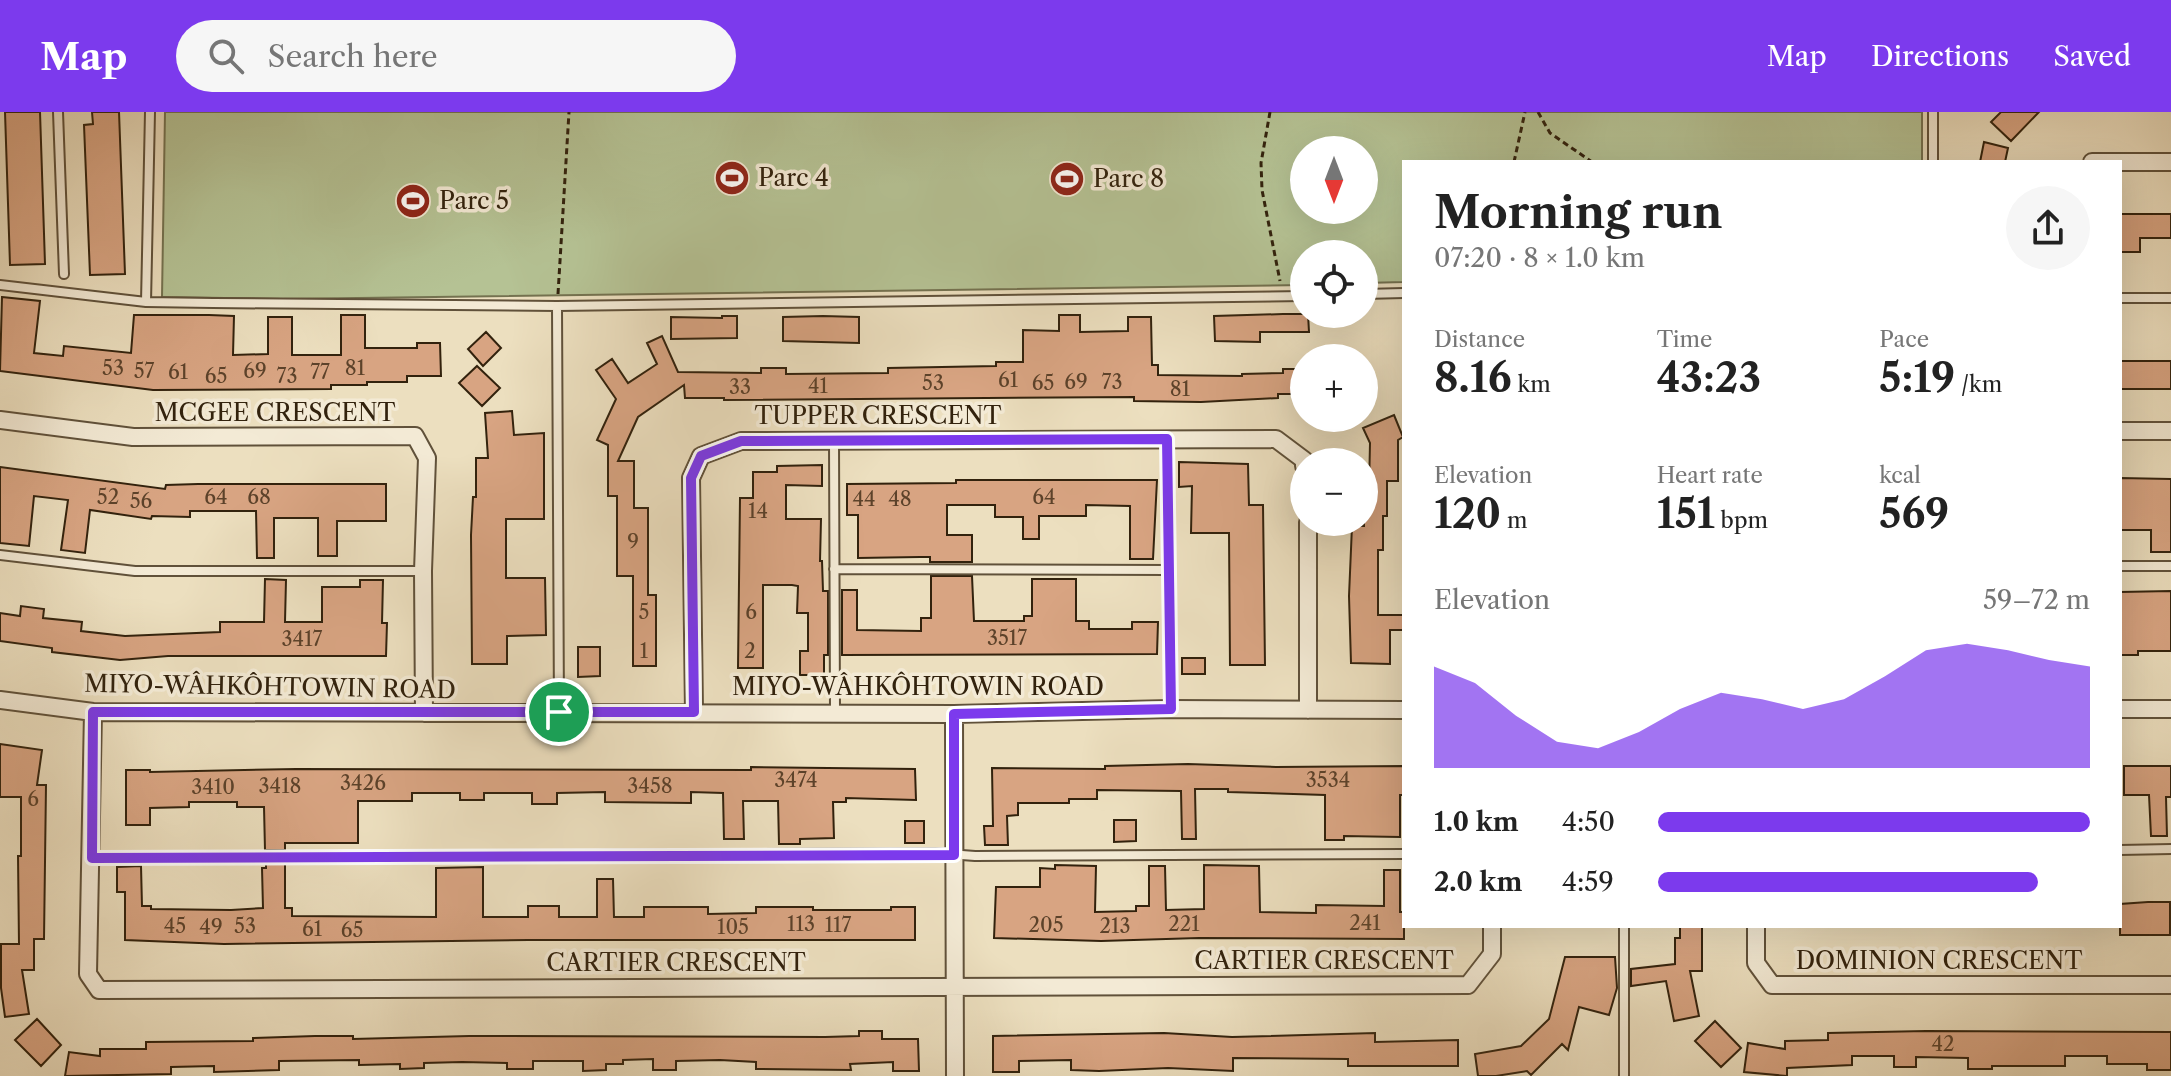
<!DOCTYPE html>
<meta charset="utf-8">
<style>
:root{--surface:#fff;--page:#f6f6f6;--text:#222;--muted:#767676;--accent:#7c3aed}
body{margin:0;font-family:"Libre Caslon Text",serif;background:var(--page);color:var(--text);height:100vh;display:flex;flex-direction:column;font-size:30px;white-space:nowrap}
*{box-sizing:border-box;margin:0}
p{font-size:26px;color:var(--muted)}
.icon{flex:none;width:44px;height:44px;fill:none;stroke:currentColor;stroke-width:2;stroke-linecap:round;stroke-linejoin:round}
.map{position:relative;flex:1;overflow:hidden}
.drawer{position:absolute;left:1402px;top:48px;width:720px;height:768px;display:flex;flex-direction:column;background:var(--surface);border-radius:0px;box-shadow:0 8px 32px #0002}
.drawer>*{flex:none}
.needle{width:52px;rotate:180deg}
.buttons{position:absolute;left:1290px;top:24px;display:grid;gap:16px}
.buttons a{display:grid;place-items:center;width:88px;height:88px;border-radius:50%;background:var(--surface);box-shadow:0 8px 32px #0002;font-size:40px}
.pin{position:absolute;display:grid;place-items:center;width:68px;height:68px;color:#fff;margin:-34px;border:4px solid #fff;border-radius:50%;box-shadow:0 2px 8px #0007}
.round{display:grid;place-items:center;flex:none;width:84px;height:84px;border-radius:42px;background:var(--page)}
.summary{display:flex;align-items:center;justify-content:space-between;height:136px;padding:0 32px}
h1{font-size:44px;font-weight:800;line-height:60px}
.metrics{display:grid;grid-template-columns:repeat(3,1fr);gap:12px;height:136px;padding:8px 32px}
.metrics div{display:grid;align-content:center}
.metrics b{font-size:40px;font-weight:800}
.metrics small{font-size:22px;font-weight:400}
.metrics p{font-size:22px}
.chart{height:224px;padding:16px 32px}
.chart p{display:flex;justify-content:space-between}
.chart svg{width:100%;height:144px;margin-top:8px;fill:var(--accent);opacity:.7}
ul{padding:0 32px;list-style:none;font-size:26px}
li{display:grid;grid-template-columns:128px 96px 1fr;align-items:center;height:60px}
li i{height:20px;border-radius:10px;background:var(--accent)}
header{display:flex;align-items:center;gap:48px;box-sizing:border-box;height:112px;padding:0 40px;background:var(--accent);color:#fff}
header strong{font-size:38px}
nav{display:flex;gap:44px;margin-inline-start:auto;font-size:28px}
.search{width:560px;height:72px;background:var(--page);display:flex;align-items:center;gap:20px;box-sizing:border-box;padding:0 28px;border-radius:44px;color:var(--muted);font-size:30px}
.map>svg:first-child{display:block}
</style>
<header>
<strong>Map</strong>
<div class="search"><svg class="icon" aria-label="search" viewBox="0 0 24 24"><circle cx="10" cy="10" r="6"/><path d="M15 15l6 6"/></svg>Search here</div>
<nav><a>Map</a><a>Directions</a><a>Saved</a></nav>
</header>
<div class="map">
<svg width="2171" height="964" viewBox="0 0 2171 964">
<rect width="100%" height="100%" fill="#ecdfbf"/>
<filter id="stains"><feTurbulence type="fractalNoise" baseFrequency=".0025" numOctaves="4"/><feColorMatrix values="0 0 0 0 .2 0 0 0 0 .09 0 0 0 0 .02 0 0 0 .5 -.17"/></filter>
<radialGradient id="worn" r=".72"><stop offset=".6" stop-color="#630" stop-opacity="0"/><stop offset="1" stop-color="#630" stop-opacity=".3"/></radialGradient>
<!-- green -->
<path fill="#b5c294" stroke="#747250" stroke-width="2" fill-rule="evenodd" d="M165 0H1922V50H1404V170L1364 171V142H1304V173L282 187 162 185ZM1304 38H1364V98H1304Z"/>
<!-- building -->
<path fill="#d8a482" stroke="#32220d" stroke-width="2" d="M5 0H40L45 152 10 153Z
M92 0H119L125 162 90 163 84 13 93 12Z
M2001 0H2039L2011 29 1991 10Z
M1984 30 2008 36 2005 50H1980Z
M2120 102H2171V126H2140V140H2120Z
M2 185 40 189 34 241 63 244 64 234 131 241 134 203H209L234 204 233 243 268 242V205H292V243H341V203H365V236H417V231H440L441 264H407V270H367V273H331V277L153 278 0 259Z
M1283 202H1308L1309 220H1260V230L1215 229 1214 204Z
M1059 203H1080V220L1128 219V205H1151L1152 253H1158V263L1242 264V262L1283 261V257H1304V282H1278V286L1201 290 1134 289V285L724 288V286H685L684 273 638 305 618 349H634V396H648V483H656V554H633V464H617V384H608V333L597 328 616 287 596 258 612 247 628 271 657 252 647 231 662 224 678 260 761 261V256H786V262L888 261V256L996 254V250H1023V218L1059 219Z
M722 204H737V226L671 227V205L722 206Z
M823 204 859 205V231L783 229V205Z
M486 220 501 236 483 254 468 237Z
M2120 249H2171V277H2120Z
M477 254 500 276 482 294 459 271Z
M512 299 514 323 544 321V407H506V466H545L546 523 507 524V552H472L471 423 473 385H476V346H488L485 301Z
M1394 303 1403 325 1398 328V369H1387V404H1383V438H1378V503H1404V518H1390V552L1351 551 1349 484 1352 414H1364V377H1369L1370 331 1363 316Z
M1179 350 1248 352 1249 393H1263L1265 553H1230L1229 421H1191L1192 374 1179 375Z
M822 353V374L786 373V407H821L820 449H822L823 479H828V543H824V563H800V539H808V501H797L798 474 792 473H763V556H738L740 386H753V360H777V354Z
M0 355 165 377 166 373 198 372H386V409H337V444H318V406H274V446H257L256 399H190V405L152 404 151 407 90 398 85 441 61 438 68 388 34 384 29 434 0 431Z
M2120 366 2171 367V440H2151V418H2120Z
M956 368H1157L1153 447H1130V394L1086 393V404H1039V427H1023V405H995V393H947V423H972V450H930V445H920L858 446V403H847V372L956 371Z
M931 464H972L974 509H1024V504H1032V467H1076V509H1089V517H1132V510H1158L1157 542 842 543V478H857V518L921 519V506H931Z
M265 467 286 468 285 510H322V475H360V468H383L382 511H387L386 544H168L120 548 52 540V536L0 529V501L20 504 21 494 44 497 43 506 82 510 81 519 125 524 220 520V510H264Z
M2171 479V539H2138V543H2120V480Z
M578 535H600V564L578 565Z
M1182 546H1205V562H1182Z
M0 632 42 638 37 673H46L44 827H34V858H22L29 902 5 905 1 876V832H19L18 744H21V685H0Z
M1188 652 1276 655 1404 654V683H1400V725L1344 724V728H1325V683L1228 680V677H1195L1196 727H1182L1181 679 1097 678V687H1069V691H1018V703L1007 704 1008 733H985L984 714H993L992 656 1105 657V654Z
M2124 654H2171V685H2166L2167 724H2151L2149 683H2124Z
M751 655 915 657 916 688 846 686V690H833L834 726 800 727V732H779L778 689H743L744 727H724L723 681 691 680V691L605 690V680L557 681V692H532V681H484V688H460V681H412V689H358V731H285V738H265L264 695H237V690H189V695L150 696V713H126V658H150V660L296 657 751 658Z
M1114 708H1136V729L1114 730Z
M905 709H924V731H905Z
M266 752H285V796H292V804L436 805V756L483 755V805H528V794H559V805H597V767H613L614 805H644V795H708V802L756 801V795H813V798H891V795H915V828H528L224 832 125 828V780H117V755L141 754 142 794H151V797L231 798 263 796 262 756H266Z
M1055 753 1096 754 1095 800 1136 799V794H1149V754H1165L1166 798 1204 797V753L1259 754 1260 800 1316 801V793L1384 794V758H1400V800H1404V827L1199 826 1101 829 994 826 996 775H1040V756L1055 757Z
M2148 790H2170V823H2120V792Z
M1680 814H1702V859H1690L1699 904 1674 909 1666 869 1631 874V857L1675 852V826H1680Z
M1565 845H1615L1617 876 1609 903 1579 895 1568 938 1562 932 1531 963 1527 959 1496 964H1478L1475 942 1521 934 1549 907Z
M37 907 61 933 41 954 15 928Z
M1715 909 1741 936 1721 955 1695 929Z
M859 919H882V927H918L919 959H893V950L850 952 851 958 756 957V950L720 948 676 949V958H653V947L623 948V952H606V958L583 959V949H533V957H507V951L462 950 424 951V956L400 957V952L359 953V948L279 949V958L214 960V954L171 955V962L65 964 69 940 100 944V937H146V930L253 929V926L315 924H353V927L469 924 825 925 859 924Z
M1926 919 2171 920V958H2147V952H2107V944H2065V954H1992V957H1968V946L1916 945V955H1894V944H1852V953L1787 956V964L1744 960 1748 931 1785 937V929L1828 928V921Z
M1164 921 1232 925 1375 921V930L1458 928V954H1348V947L1233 946V959L1168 956 1099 959 1071 958V948L1019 949V960H993V924Z"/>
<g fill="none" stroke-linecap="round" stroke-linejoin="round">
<!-- service casing -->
<g stroke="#60513a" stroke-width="12">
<path id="service" d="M58 0 64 162
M1933 50V0
M0 173 146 190 213 191 557 194 1304 184
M1364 182 1404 181
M2120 186H2171
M146 190 150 0
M557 194 559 600
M834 328 835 601
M1167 328 1171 597
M0 443 135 459H422
M2120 454H2171
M834 457 1169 458
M2120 738 2171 737
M92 746 935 741 975 744 1404 742
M1624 964V814"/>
</g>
<!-- minor casing -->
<g stroke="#60513a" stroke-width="20">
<path id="minor" d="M2092 50H2171
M0 308 133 325 415 324 427 346 423 459 424 601
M2120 319H2171
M0 588 93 600 954 602 1171 597 1404 598
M2120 597H2171
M1308 598V410
M93 600 88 862 99 878 1468 873 1492 842V814
M694 600 691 366 701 344 741 329 1276 327 1304 348V354
M954 602 955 964
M1756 814V851L1772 873H2171"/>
</g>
<!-- path -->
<path stroke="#32220d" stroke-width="3" stroke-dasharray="6 4" stroke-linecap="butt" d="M1270 0 1261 51 1262 78 1280 169
M1538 0 1550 21 1592 50
M1514 50 1525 0
M558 182 569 0"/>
<!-- service -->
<use href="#service" stroke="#f3ead5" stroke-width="8"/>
<!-- minor -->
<use href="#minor" stroke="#f3ead5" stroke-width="16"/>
</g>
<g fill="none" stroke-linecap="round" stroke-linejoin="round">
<!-- route casing -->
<g stroke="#fff" stroke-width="16">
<path id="route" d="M1167 327 1171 597 954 602V743L92 746 93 600H694L691 366 701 344 741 329Z"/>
</g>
<!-- route -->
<use href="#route" stroke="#7c3aed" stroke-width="10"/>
</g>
<!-- icons -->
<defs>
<g id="stadium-disc" transform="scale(1.8)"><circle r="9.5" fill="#8f2418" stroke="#f3ead5"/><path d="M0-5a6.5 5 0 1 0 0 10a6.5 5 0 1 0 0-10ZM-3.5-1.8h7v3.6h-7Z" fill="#fff"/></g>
</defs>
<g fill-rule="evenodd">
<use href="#stadium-disc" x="732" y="66"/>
<use href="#stadium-disc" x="1067" y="67"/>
<use href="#stadium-disc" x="413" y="89"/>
</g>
<g text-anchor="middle" stroke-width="7" stroke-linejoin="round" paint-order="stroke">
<!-- number labels -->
<g font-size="20" fill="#5c422a">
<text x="113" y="263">53</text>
<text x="355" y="263">81</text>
<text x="144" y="266">57</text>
<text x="255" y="266">69</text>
<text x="178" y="267">61</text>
<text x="320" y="267">77</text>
<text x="216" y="271">65</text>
<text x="287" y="271">73</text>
<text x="1008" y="275">61</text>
<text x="1076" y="277">69</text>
<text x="1112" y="277">73</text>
<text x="933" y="278">53</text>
<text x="1043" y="278">65</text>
<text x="818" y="281">41</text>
<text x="740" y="282">33</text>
<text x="1180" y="284">81</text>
<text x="108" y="392">52</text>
<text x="216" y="392">64</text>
<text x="259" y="392">68</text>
<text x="1044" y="392">64</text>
<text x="864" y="394">44</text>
<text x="900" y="394">48</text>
<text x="141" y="396">56</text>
<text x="758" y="406">14</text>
<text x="633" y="437">9</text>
<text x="644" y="507">5</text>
<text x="751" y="507">6</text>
<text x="1007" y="533">3517</text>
<text x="302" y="534">3417</text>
<text x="644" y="546">1</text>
<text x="750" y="546">2</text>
<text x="796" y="675">3474</text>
<text x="1328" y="675">3534</text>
<text x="363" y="678">3426</text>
<text x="280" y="681">3418</text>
<text x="650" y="681">3458</text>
<text x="213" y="682">3410</text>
<text x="33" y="694">6</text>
<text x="1365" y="818">241</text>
<text x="801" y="819">113</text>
<text x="1184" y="819">221</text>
<text x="838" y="820">117</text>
<text x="1046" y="820">205</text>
<text x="175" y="821">45</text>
<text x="245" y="821">53</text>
<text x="1115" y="821">213</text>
<text x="211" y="822">49</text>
<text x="733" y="822">105</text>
<text x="312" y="824">61</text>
<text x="352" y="825">65</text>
<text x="1943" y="939">42</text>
</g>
<!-- poi labels -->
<g font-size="24" fill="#32220d" stroke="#f3ead5" text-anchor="start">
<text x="758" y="74">Parc 4</text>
<text x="1093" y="75">Parc 8</text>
<text x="439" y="97">Parc 5</text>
</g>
<!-- street labels -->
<g font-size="24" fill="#32220d" stroke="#f3ead5">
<text x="275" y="309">MCGEE CRESCENT</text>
<text x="878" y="312">TUPPER CRESCENT</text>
<text transform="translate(270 575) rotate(1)" y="8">MIYO-WÂHKÔHTOWIN ROAD</text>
<text x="918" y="583">MIYO-WÂHKÔHTOWIN ROAD</text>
<text x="1324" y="857">CARTIER CRESCENT</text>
<text x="1939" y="857">DOMINION CRESCENT</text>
<text x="676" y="859">CARTIER CRESCENT</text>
</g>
</g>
<rect width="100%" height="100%" filter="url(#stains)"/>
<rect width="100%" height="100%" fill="url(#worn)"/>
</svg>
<div class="buttons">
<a><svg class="needle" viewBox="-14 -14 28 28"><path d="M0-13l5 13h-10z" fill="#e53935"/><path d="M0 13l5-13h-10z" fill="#767676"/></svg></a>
<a><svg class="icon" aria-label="locate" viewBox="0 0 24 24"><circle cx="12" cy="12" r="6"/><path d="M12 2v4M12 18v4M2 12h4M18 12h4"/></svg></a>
<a>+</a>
<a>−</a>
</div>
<div class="pin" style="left:559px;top:600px;background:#1e9e55"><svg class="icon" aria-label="arrive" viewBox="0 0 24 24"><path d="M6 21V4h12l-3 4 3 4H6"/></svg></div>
<section class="drawer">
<div class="summary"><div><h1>Morning run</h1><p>07:20 · 8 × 1.0 km</p></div><a class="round"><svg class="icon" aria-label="share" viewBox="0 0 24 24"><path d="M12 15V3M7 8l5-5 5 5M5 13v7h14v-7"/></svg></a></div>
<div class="metrics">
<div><p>Distance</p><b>8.16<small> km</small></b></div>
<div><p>Time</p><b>43:23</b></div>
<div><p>Pace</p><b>5:19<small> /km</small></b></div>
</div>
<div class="metrics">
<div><p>Elevation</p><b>120<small> m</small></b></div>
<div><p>Heart rate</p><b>151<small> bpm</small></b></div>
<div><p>kcal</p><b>569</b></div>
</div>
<div class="chart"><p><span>Elevation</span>59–72 m</p>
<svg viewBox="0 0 160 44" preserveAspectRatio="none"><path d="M0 44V13L10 18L20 28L30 36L40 38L50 33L60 26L70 21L80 23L90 26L100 23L110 16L120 8L130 6L140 8L150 11L160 13V44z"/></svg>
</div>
<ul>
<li><b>1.0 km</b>4:50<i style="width:100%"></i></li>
<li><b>2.0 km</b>4:59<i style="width:88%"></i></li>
</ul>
</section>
</div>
